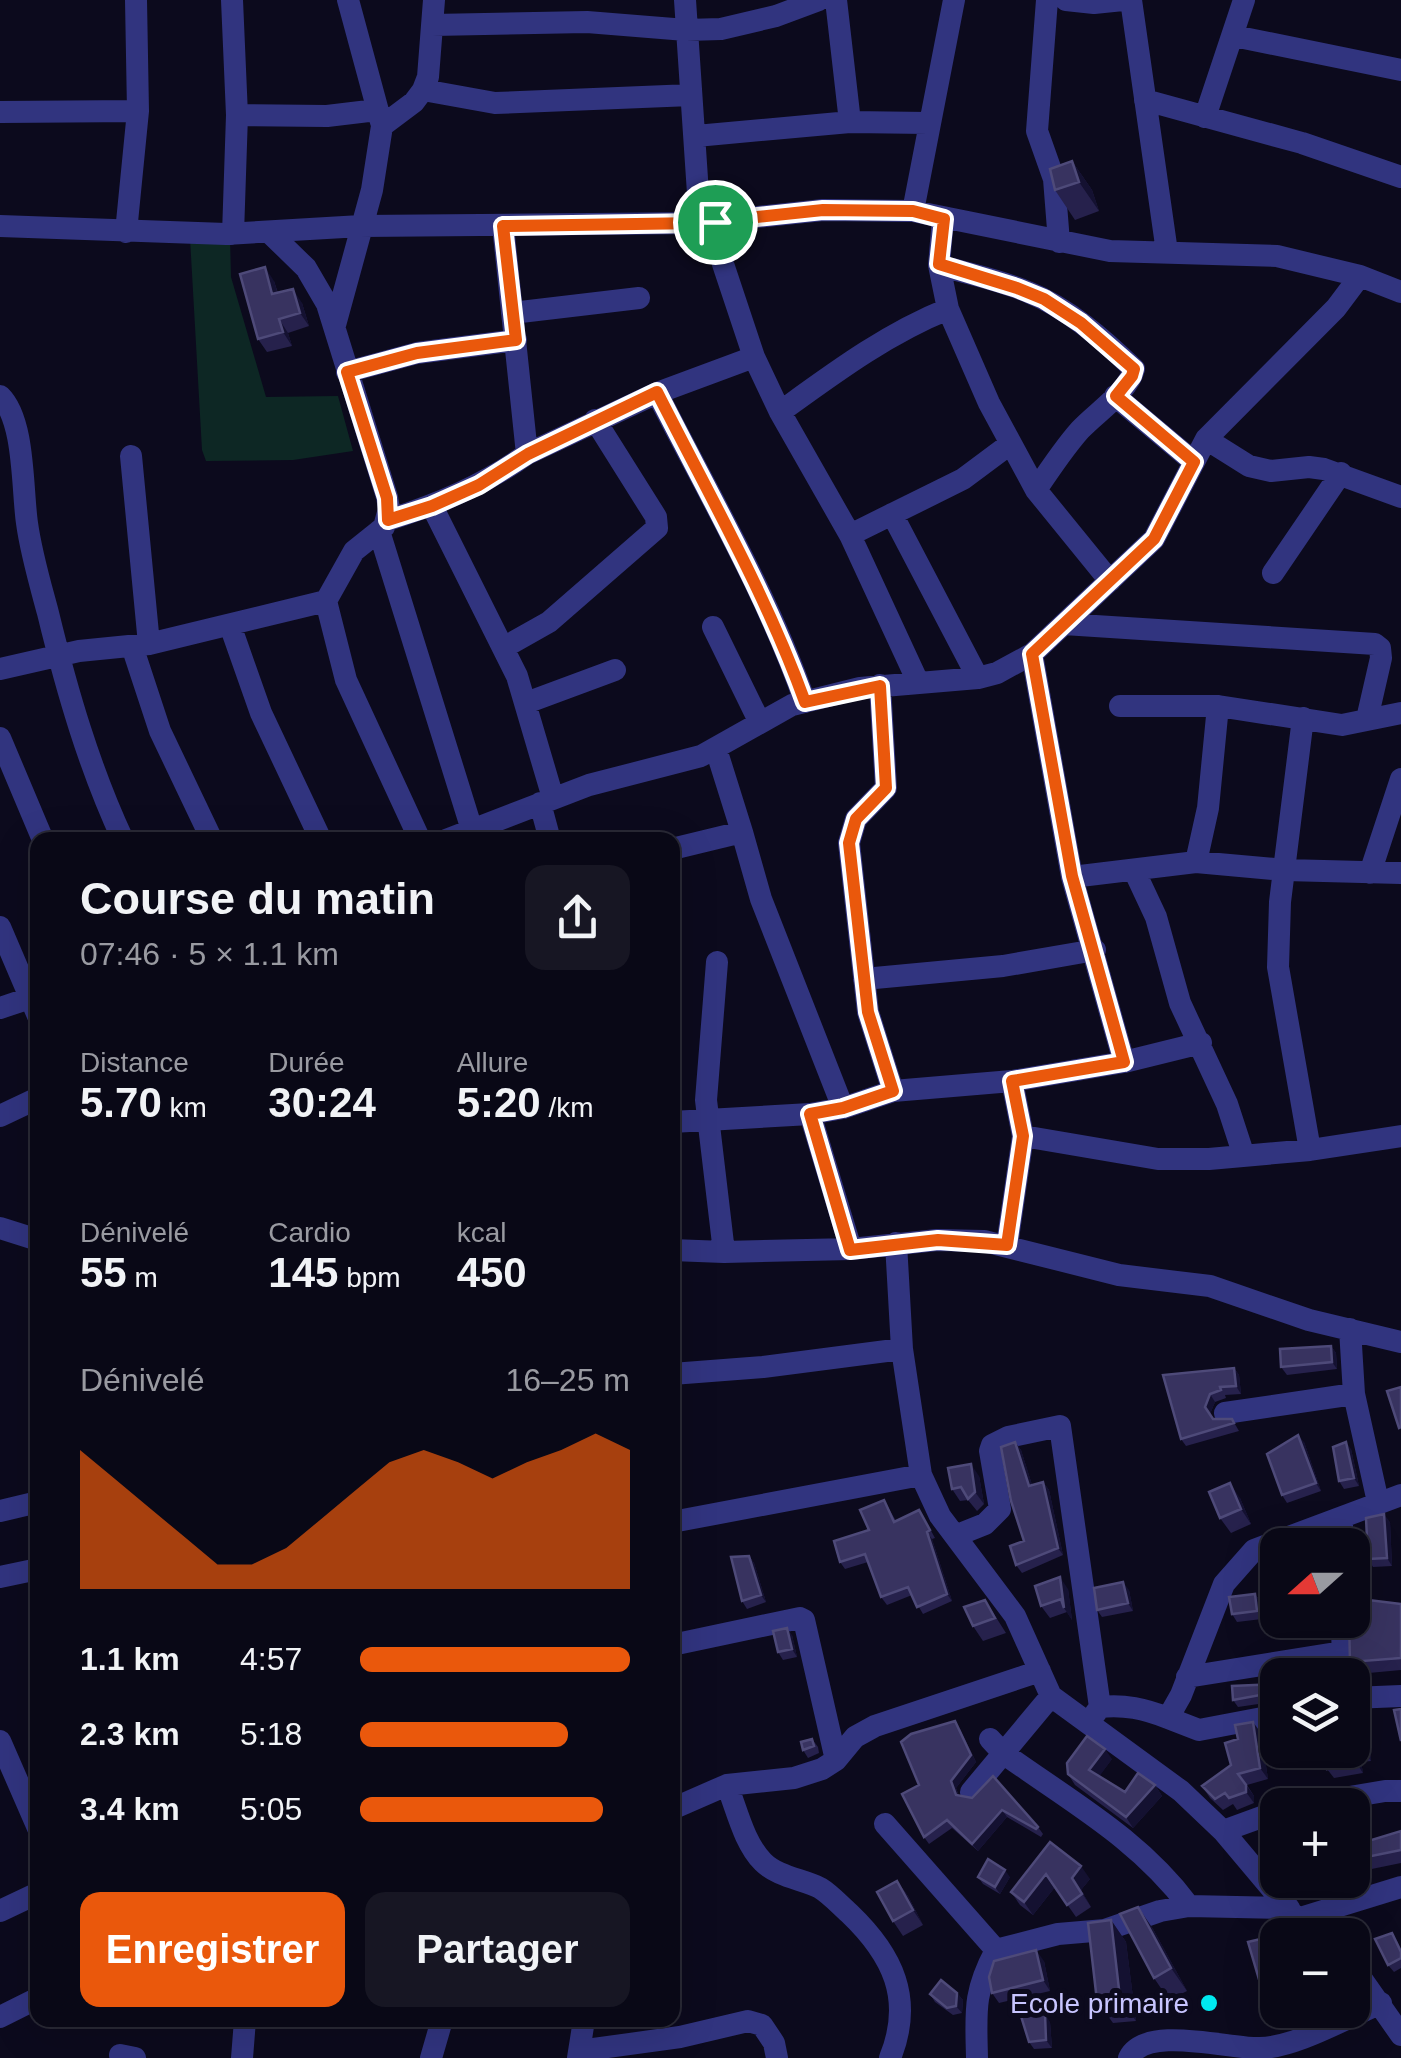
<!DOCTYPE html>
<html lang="fr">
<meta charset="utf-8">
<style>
:root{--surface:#090816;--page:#171623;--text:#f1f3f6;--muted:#999aa1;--line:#292935;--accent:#ea580c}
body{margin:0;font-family:Arial,sans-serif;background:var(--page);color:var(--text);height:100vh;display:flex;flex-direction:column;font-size:38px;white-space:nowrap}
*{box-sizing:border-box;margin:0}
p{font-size:32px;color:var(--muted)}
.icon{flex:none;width:55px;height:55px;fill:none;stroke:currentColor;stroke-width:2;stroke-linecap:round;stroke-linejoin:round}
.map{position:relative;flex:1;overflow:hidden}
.details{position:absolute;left:30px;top:832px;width:650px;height:1195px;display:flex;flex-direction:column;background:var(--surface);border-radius:20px;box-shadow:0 10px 40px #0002,0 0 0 2px var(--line)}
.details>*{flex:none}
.needle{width:65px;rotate:249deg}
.fabs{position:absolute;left:1260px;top:1528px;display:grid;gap:20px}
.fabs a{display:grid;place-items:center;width:110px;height:110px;border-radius:20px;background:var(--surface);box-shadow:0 10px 40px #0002,0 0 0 2px var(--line);font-size:50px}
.pin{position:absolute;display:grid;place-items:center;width:85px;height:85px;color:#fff;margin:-42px;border:5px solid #fff;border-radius:50%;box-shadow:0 2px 10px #0007}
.round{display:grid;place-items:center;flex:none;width:105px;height:105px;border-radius:20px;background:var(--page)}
.summary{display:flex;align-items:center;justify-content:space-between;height:170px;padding:0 50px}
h1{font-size:45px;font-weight:700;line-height:75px}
.stats{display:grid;grid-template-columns:repeat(3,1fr);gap:15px;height:170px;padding:10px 50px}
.stats div{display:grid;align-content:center}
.stats b{font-size:42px;font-weight:700}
.stats small{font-size:28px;font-weight:400}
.stats p{font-size:28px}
.chart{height:280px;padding:20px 50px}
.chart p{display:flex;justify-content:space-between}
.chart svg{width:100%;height:180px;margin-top:10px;fill:var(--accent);opacity:.7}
.button{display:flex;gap:20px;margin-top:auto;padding:20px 50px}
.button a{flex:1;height:115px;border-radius:20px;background:var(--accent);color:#fff;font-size:40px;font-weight:700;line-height:115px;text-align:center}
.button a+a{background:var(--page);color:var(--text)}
ul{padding:0 50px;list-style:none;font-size:32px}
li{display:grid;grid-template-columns:160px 120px 1fr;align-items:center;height:75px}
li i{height:25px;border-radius:12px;background:var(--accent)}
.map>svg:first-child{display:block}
</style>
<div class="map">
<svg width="1401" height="2058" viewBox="0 0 1401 2058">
<rect width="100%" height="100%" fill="#0c0a1d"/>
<!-- green -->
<path fill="#0d2724" d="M190 238H230L231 277 266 397 338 396 353 451 293 460 206 461 202 450Z"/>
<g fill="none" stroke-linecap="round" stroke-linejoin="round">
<!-- street -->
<path stroke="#31347f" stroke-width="22" d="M232 0 237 115 233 234
M348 0 381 122
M685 0 700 223
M836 0 850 122
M1047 0 1037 131 1054 179 1059 242
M1066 0 1094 3 1123 0
M1131 0 1167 252
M433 25 587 22 686 30 721 29 776 16 819 0
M1234 36 1401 70
M423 90 495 103 691 95
M1145 100 1302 143 1401 177
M0 112 138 111
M237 115 327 116 377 110
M1205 117 1244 0
M696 136 850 122 928 123
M913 211 954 0
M943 219 939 265 948 309 989 403 1036 490 1110 581
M715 222 723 264 754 357 780 412 850 535 918 682
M0 226 226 234 361 226 700 223 823 210 913 211 1110 251 1277 256 1360 276 1401 292
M126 232 138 111 136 0
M270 233 306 268 327 304 387 497 389 509 384 527 354 551 326 601 346 680 420 840
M939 265C968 274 1000 280 1028 292 1068 308 1103 339 1134 369 1128 392 1097 412 1080 430 1064 448 1050 469 1036 490
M512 313 639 298
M335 325 372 190 382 126 414 102 423 90 428 77 434 0
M347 372 417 353 516 340
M657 393C709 495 767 593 805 702
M0 396C25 420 22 489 27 523 31 553 40 583 48 613 67 691 89 767 123 840
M1115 396 1194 462
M780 412C834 373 886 334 948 309
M1206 439 1249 466 1271 471 1309 467 1324 469 1401 497
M527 454 657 393 754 357
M131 456 149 644
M432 506 517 676 553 798
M892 514 978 678
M388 520C438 504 484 485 527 454L503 226
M379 531 472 830
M850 535 963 479 1010 444
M1273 573 1341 473
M1064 624 1375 644 1380 648 1381 658 1367 719
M230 625 261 713 321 840
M713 627 759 721
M132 646 160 731 212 840
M503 648 549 622 657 528 656 517 595 420
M1032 654 1072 877 1124 1062
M0 669 79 651 149 644 326 601
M880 685 886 788 856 819 849 843 868 1012 893 1091
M526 703 615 670
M1120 706H1218L1342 725 1401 713
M1303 718 1280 902 1278 967 1310 1150
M0 738 43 840
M716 749 742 832
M540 803 550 840
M446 840 589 785 701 756 792 705 860 688 978 678 997 673 1032 654 1154 539 1206 439 1336 308 1360 276
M672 849 742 832 761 899 843 1108
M1196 862 1208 808 1218 706
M1134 870 1156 917 1180 1003 1227 1104 1244 1156
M1370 873 1401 779
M1072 877 1196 862 1285 870 1401 873
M0 927 38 1016
M717 962 706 1100 724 1252
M864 979 1003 966 1095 950
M0 1008 30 998
M810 1114 851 1249
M0 1116 38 1098
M672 1122 810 1114 843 1108 893 1091 1012 1081 1124 1062 1201 1043
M1023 1136 1158 1159H1209L1310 1150 1401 1136
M0 1228 38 1240
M896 1243 902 1349 921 1475 940 1516 1015 1616 1051 1696 1181 1791 1223 1831 1297 1919 1317 1935
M1007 1245 1023 1136 1012 1081
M672 1250 724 1252 851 1249 937 1240 984 1241 1119 1275 1210 1286 1309 1320 1401 1342
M1350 1329 1354 1394 1378 1502
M672 1374 763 1367 902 1349
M1225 1413 1354 1394
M0 1511 38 1502
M1342 1519V1545
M672 1522 921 1475
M955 1536 985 1524 1000 1509 990 1451 992 1445 1008 1437 1060 1426 1100 1707
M0 1577 38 1569
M1342 1620 1343 1675
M672 1645 800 1618 804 1620 836 1760
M1187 1677 1342 1652
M1352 1698 1401 1696
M1092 1718 1100 1707C1124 1704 1145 1709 1168 1718L1181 1695 1224 1584 1254 1550 1401 1495
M1168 1718 1199 1730 1278 1715
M990 1739 1003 1753C1071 1802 1138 1838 1189 1906
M0 1741 38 1828
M727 1785C737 1810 744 1843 763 1862 778 1877 802 1879 820 1888 830 1894 840 1905 849 1913 893 1955 914 1999 890 2058
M971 1792 1051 1696
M1302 1805 1385 1791H1401
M672 1809 727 1785 794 1778 822 1769 836 1760 855 1737 875 1726 1040 1671
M885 1824 996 1950
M1223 1831 1278 1811
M0 1911 38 1893
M1297 1919 1401 1887
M1352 1965 1401 2035
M0 2017 38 1998
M579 2051 680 2037 748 2021 762 2025 774 2043 777 2058
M120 2055 135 2058
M242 2058 245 2020
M431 2058 442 2020
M578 2058 584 2020
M977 2058C976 2011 973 1993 996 1950L1058 1934 1105 1930 1160 1911 1189 1906 1289 1908
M1129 2058C1145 2025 1226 2048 1256 2048 1291 2050 1348 2017 1381 2003"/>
</g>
<!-- wall -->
<path fill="#26214c" d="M1072 161 1092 190 1099 211 1075 220 1055 190Z
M274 281 278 293 302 303 309 326 288 333 292 346 267 352 258 339Z
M1331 1346 1336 1353 1337 1369 1287 1375 1281 1367Z
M1234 1368 1239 1375 1241 1394 1225 1395 1226 1398 1215 1402 1210 1414 1213 1419H1232L1239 1431 1186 1446 1181 1439 1163 1375Z
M1015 1442 1021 1450 1032 1485 1043 1482 1049 1490 1063 1555 1022 1573 1016 1565 1024 1541Z
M1304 1442 1321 1491 1287 1503 1282 1495Z
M1351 1449 1359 1486 1344 1489 1339 1481Z
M979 1476 984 1504 977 1511 968 1500 960 1501 952 1489Z
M1240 1498 1251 1524 1231 1533 1220 1518Z
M884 1500 896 1521 919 1510 924 1518 935 1538 932 1539 952 1601 923 1614 912 1595 887 1605 881 1597 868 1562 845 1569 840 1562 869 1530Z
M1390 1522 1392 1566 1373 1567 1368 1559Z
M749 1556 754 1563 766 1602 747 1609 742 1601Z
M1068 1589 1072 1620 1067 1612 1050 1618 1041 1606Z
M1129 1590 1133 1611 1102 1617 1097 1610Z
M1255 1594 1260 1601 1262 1619 1237 1622 1232 1614Z
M985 1600 1006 1633 983 1641 973 1626Z
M1401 1604V1670L1358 1674 1350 1662Z
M792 1635 797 1657 783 1660 778 1652Z
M1278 1684V1701L1238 1707 1233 1700Z
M1358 1708 1365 1718 1371 1761 1361 1762 1363 1773 1334 1778 1327 1769Z
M960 1729 976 1762 956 1788 959 1796 972 1798 993 1776 1038 1827 1043 1834 1041 1837 1007 1817 978 1851 952 1828 929 1844 924 1837 919 1785Z
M1261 1733 1268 1779 1247 1785 1254 1796V1803L1237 1810 1233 1804 1223 1810 1210 1798 1202 1786 1231 1765Z
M812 1739 818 1747 819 1753 808 1758 803 1750Z
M1112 1759 1099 1776 1125 1792 1155 1785 1162 1796 1133 1828 1075 1785 1068 1774Z
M1401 1831V1863L1357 1872 1352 1866V1846Z
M978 1877H1010L1000 1894 983 1884Z
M1090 1879 1081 1890 1091 1907 1076 1917 1055 1887 1033 1915 1020 1905 1011 1892Z
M897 1881 908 1896 923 1925 903 1936 893 1921Z
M1138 1907 1153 1929 1187 1991 1169 2000 1154 1978Z
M1111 1920 1126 1942 1136 2021 1113 2023 1097 2001Z
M1265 1938 1278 1956V2010H1318L1320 2015 1281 2029 1268 2010Z
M1397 1941 1401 1949V1968L1394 1972 1388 1965Z
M1044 1961 1050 1991 999 2003 992 1993Z
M957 1993 963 2000 962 2013 953 2015 935 2002 930 1994Z
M1050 2022 1052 2048 1034 2049 1029 2042Z"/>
<!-- shaded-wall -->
<path fill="#141131" d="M1072 161 1092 190 1099 211 1079 182Z
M265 267 274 281 282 308 272 294Z
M293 289 302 303 309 326 300 313Z
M279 319 288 333 292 346 283 332Z
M1331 1346 1336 1353 1337 1369 1332 1362Z
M1234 1368 1239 1375 1241 1394 1236 1386Z
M1210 1394 1215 1402 1210 1414 1205 1407Z
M1298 1435 1304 1442 1321 1491 1316 1483Z
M1015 1442 1021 1450 1035 1494 1029 1486Z
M1346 1442 1351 1449 1359 1486 1354 1478Z
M971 1464 979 1476 984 1504 975 1492Z
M1043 1482 1049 1490 1063 1555 1058 1548Z
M1230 1483 1240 1498 1251 1524 1241 1509Z
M1384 1514 1390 1522 1392 1566 1387 1558Z
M927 1532 932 1539 952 1601 947 1594Z
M749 1556 754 1563 766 1602 761 1595Z
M1060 1577 1068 1589 1072 1620 1064 1608Z
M1123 1582 1129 1590 1133 1611 1128 1603Z
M1255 1594 1260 1601 1262 1619 1257 1611Z
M787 1628 792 1635 797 1657 792 1649Z
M1358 1708 1365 1718 1371 1761 1365 1752Z
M955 1721 976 1762 956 1788 961 1803 956 1795 951 1781Z
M1253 1722 1261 1733 1268 1779 1260 1768Z
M1105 1749 1112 1759 1096 1781 1089 1770Z
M1355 1752 1361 1762 1363 1773 1357 1764Z
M1155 1785 1162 1796 1133 1828 1126 1817Z
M1246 1785 1254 1796V1803L1246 1792Z
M1002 1810 1007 1817 978 1851 972 1844Z
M1081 1866 1090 1879 1081 1890 1091 1907 1072 1878Z
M1005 1870 1010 1877 1000 1894 995 1887Z
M1046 1874 1055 1887 1033 1915 1024 1902Z
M897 1881 908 1896 923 1925 913 1910Z
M1138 1907 1153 1929 1187 1991 1171 1968Z
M1111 1920 1126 1942 1136 2021 1120 1998Z
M1265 1938 1278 1956V1981Z
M1036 1950 1044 1961 1050 1991 1043 1980Z
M957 1993 963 2000 962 2013 956 2006Z
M1045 2014 1050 2022 1052 2048 1046 2040Z"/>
<!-- building -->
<path fill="#383360" stroke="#4e4a79" stroke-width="2.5" d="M1072 161 1079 182 1055 190 1050 169Z
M265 267 272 294 293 289 300 313 279 319 283 332 258 339 240 274Z
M1331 1346 1332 1362 1281 1367 1280 1349Z
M1234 1368 1236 1386 1220 1387 1221 1390 1210 1394 1205 1407 1213 1419H1232L1234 1423 1181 1439 1163 1375Z
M1401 1387V1427L1399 1428 1387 1391Z
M1298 1435 1316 1483 1282 1495 1267 1454Z
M1015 1442 1029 1486 1043 1482 1058 1548 1016 1565 1010 1546 1024 1541 1011 1501 1001 1447Z
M1346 1442 1354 1478 1339 1481 1333 1447Z
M971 1464 975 1492 968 1499 961 1487 952 1489 948 1468Z
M1230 1483 1241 1509 1220 1518 1209 1492Z
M884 1500 894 1522 919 1510 930 1530 927 1532 947 1594 917 1607 908 1587 881 1597 865 1554 840 1562 834 1541 869 1530 860 1510Z
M1384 1514 1387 1558 1368 1559 1366 1518Z
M1317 1539V1545H1297Z
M749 1556 761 1595 742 1601 731 1557Z
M1060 1577 1064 1608 1061 1599 1041 1606 1035 1586Z
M1123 1582 1128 1603 1097 1610 1094 1588Z
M1255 1594 1257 1611 1232 1614 1229 1597Z
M1352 1598 1401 1604V1658L1350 1662 1349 1620H1352Z
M985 1600 995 1618 973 1626 964 1607Z
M787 1628 792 1649 778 1652 773 1631Z
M1278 1684V1696L1271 1693 1233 1700 1232 1686Z
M1358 1708 1365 1752H1355L1357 1764 1327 1769 1324 1750H1352V1709Z
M1401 1709V1741L1394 1710Z
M955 1721 971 1755 951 1781 956 1795 972 1798 993 1776 1038 1827 1036 1829 1002 1810 972 1844 947 1820 924 1837 902 1794 919 1785 901 1742 911 1734Z
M1253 1722 1260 1768 1238 1774 1246 1785V1792L1229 1798 1225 1793 1215 1799 1202 1786 1231 1765 1225 1743 1238 1739 1235 1725Z
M1087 1736 1105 1749 1089 1770 1125 1792 1138 1773 1155 1785 1126 1817 1068 1774 1067 1763Z
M812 1739 814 1746 803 1750 801 1742Z
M1401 1831V1850L1352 1860V1846Z
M1050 1842 1081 1866 1072 1878 1082 1894 1067 1905 1046 1874 1024 1902 1011 1892Z
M988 1859 1005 1870 995 1887 978 1877Z
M897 1881 913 1910 893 1921 877 1892Z
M1138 1907 1171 1968 1154 1978 1120 1914Z
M1111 1920 1120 1998 1097 2001 1088 1923Z
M1392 1933 1401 1952V1958L1388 1965 1375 1939Z
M1265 1938 1278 1981V2006L1268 2010 1248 1942Z
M1036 1950 1043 1980 992 1993 989 1977 994 1961Z
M941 1980 957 1993 956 2006 947 2008 930 1994Z
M1045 2014 1046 2040 1029 2042 1021 2016Z"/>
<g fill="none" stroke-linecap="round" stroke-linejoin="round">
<!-- route casing -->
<g stroke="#fff" stroke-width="20">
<path id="route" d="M823 210 913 211 944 219 939 264 1017 288 1044 299 1081 323 1134 369 1132 376 1116 396 1194 462 1154 539 1032 654 1072 876 1124 1062 1012 1081 1023 1136 1007 1245 938 1240 850 1250 810 1114 843 1108 893 1091 868 1012 849 843 856 819 886 788 880 686 805 702C766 594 709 495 657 392L528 454 479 485 432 506 388 520 387 498 347 372 417 353 516 340 503 226 700 223Z"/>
</g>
<!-- route -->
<use href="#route" stroke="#ea580c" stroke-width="12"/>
</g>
<!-- markers -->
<circle fill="#00e9f0" stroke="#0c0a1d" stroke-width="4" cx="1209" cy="2003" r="10"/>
<g text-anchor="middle" stroke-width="10" stroke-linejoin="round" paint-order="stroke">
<!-- poi labels -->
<g font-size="28" fill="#c8c5ff" stroke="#0c0a1d" text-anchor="end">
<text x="1189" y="2013">Ecole primaire</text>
</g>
</g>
</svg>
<div class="fabs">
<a><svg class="needle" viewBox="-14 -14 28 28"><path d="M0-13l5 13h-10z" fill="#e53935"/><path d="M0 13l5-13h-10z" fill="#999aa1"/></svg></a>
<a><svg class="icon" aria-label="layers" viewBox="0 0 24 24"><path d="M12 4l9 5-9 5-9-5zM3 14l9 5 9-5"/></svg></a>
<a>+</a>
<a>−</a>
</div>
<div class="pin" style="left:715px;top:222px;background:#1e9e55"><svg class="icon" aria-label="arrive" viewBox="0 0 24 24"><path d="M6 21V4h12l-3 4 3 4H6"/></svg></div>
<section class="details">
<div class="summary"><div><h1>Course du matin</h1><p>07:46 · 5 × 1.1 km</p></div><a class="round"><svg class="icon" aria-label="share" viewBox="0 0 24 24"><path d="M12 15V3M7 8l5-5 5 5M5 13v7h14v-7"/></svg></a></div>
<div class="stats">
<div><p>Distance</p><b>5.70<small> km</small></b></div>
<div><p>Durée</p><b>30:24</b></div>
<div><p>Allure</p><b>5:20<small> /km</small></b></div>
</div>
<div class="stats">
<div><p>Dénivelé</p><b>55<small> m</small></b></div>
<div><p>Cardio</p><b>145<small> bpm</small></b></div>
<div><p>kcal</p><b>450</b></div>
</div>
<div class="chart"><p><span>Dénivelé</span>16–25 m</p>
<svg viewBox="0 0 160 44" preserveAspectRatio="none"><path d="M0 44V10L10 17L20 24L30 31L40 38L50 38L60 34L70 27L80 20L90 13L100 10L110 13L120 17L130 13L140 10L150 6L160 10V44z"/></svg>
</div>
<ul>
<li><b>1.1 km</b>4:57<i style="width:100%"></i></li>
<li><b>2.3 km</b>5:18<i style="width:77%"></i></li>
<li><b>3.4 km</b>5:05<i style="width:90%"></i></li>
</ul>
<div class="button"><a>Enregistrer</a><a>Partager</a></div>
</section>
</div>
